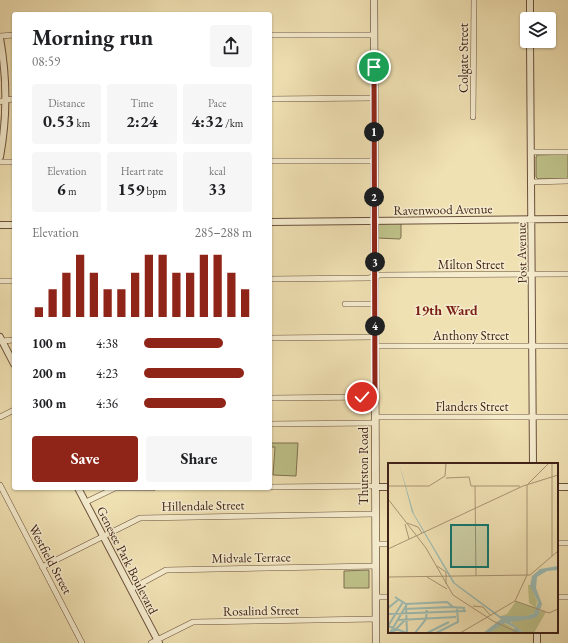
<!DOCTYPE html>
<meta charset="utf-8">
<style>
:root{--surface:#fff;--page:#f6f6f6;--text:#202124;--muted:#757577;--accent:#8f2418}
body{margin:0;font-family:"EB Garamond",serif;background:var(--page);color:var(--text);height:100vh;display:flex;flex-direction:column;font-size:15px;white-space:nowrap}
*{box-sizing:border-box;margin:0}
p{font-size:13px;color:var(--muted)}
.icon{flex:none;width:22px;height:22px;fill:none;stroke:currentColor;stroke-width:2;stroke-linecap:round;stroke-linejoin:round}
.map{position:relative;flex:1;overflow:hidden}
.drawer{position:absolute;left:12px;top:12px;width:260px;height:478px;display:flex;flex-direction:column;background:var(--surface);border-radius:4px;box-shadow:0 1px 3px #0004}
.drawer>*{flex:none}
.buttons{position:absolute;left:520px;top:12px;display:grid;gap:8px}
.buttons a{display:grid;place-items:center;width:36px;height:36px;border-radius:4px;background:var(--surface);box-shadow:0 1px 3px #0004;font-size:20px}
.pin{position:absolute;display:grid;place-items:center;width:34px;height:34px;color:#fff;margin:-17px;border:2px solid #fff;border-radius:50%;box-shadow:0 1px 4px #0007}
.km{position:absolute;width:20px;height:20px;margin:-10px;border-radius:50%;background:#222;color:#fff;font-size:11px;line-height:20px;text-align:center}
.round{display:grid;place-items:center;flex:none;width:42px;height:42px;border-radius:4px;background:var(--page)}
.head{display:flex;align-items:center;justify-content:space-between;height:68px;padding:0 20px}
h1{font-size:22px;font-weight:700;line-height:30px}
.metrics{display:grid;grid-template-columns:repeat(3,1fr);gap:6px;height:68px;padding:4px 20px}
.metrics div{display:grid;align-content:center;border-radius:4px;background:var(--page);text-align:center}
.metrics b{font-size:17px;font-weight:700}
.metrics small{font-size:11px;font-weight:400}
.metrics p{font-size:11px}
.chart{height:112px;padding:8px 20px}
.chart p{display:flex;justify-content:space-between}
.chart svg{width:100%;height:72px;margin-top:4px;stroke:var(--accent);stroke-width:6}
.action{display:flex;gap:8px;margin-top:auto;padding:8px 20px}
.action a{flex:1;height:46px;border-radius:4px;background:var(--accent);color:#fff;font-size:16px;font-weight:700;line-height:46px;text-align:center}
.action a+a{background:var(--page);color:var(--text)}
ul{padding:0 20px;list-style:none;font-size:13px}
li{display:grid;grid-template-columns:64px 48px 1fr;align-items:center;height:30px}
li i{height:10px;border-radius:5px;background:var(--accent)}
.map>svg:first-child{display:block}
</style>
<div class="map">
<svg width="568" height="643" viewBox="0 0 568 643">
<rect width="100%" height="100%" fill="#f0e1b3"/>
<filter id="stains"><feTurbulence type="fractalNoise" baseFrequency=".005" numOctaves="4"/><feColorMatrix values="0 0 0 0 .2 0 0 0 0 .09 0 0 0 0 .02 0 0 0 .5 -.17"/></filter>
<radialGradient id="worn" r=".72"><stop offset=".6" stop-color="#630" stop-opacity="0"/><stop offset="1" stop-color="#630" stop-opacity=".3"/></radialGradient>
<!-- green -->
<path fill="#bec189" stroke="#7e7150" d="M568 154V179H538L536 177V157L537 155Z
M401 223V237L400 239 377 238 378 225 379 224Z
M270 443H298L296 476 273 475 275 447H270Z
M369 570V588H344V571Z"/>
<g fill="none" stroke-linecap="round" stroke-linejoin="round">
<!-- minor casing -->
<g stroke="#6b513d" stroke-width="6">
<path id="minor" d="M270 35H374
M0 36 14 35
M270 99 374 98
M0 102 5 100 14 99
M473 117 474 0
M531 152H568
M270 161H374
M0 162H14
M531 182 568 181
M270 279 369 278 380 275 568 274
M0 281H14
M345 304H375
M270 338 375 337
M2 341 14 340
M375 346H568
M270 398 375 397
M0 417 14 410
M375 417H568
M270 424 375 423
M0 485 82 643
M270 487 375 486
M86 502 115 488H153
M557 543H568
M376 544H389
M42 567 140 518 375 514
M131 589 166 570 376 566
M376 597H389
M557 597H568
M151 643 193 622 376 619"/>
</g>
<!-- tertiary casing -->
<g stroke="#6b513d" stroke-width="8">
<path id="tertiary" d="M530 19V0
M0 38C7 77 7 119 0 157
M530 41 533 464
M270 222 568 219
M0 225H14
M0 337 14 364
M375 487H389
M557 487H568
M78 488 159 643
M537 632V643"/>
</g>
<!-- secondary casing -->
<g stroke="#3f2116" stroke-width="8">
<path id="secondary" d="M374 0 376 643"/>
</g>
<!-- minor -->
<use href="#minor" stroke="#f5ecce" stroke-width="5"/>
<!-- tertiary -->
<use href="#tertiary" stroke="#f5ecce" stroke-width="6"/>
<!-- secondary -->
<use href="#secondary" stroke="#f5ecce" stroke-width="7"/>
</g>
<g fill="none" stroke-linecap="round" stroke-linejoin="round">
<!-- route casing -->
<g stroke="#fff" stroke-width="8">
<path id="route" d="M362 397H375L374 67"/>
</g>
<!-- route -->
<use href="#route" stroke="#8f2418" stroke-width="5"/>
</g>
<g text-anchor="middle" stroke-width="3" stroke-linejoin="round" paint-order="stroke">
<!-- street labels -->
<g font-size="13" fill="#3f2116" stroke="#f5ecce">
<text transform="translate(463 58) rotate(-90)" y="5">Colgate Street</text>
<text transform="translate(443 209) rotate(-1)" y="5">Ravenwood Avenue</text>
<text transform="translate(521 253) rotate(-91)" y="5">Post Avenue</text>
<text x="471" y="269">Milton Street</text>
<text x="471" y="340">Anthony Street</text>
<text x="472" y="411">Flanders Street</text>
<text transform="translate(363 466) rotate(-90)" y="5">Thurston Road</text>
<text transform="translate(203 505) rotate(-1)" y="5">Hillendale Street</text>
<text transform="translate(251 557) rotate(-1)" y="5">Midvale Terrace</text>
<text transform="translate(51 559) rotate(62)" y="5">Westfield Street</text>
<text transform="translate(128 560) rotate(63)" y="5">Genesee Park Boulevard</text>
<text transform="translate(261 610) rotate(-1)" y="5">Rosalind Street</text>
</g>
<!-- neighbourhood labels -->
<g font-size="14" font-weight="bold" fill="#7a1f14" stroke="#f5ecce">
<text x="446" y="315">19th Ward</text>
</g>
</g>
<!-- overview -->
<g transform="translate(388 463)">
<rect width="170" height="170" fill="#f0e1b3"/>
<path d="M140 122H142L149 138 147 149 140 153H113L119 151 128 138 147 144 141 140ZM153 147 158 149 146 170H136L123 160 125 157 144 156ZM116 160 129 167 128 170H101Z" fill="#bec189"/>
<path d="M11 0 26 51 67 120 112 153H139L146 150 150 139 142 123 144 113 152 106 170 103V107L159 108 149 114 148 125 154 141 150 153 144 156 122 159 136 170H123L127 165 117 160 101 170H95L113 156 65 120 24 49Z" fill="#9cbcb4"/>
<path fill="none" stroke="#9cbcb4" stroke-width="2" d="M7 134 18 141 59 139 65 144M18 143 19 170M0 145 10 137M16 146 64 144 76 145V148M0 151 78 148M10 157 68 154M0 163 19 170M0 163 15 139M2 170 19 141M4 170 18 156M27 170 38 156 39 145M39 170 61 159M48 170 70 159 69 144"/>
<path fill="none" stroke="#a99474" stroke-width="1" d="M164 0V93M58 15 81 14 83 23H132M140 21 161 0M0 23H41L57 13 58 0M87 23 88 113M0 36 38 85 65 132 105 158 131 170M19 60 30 64 34 70M17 61 21 76M0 86 135 23 170 12M49 103 58 109V121M0 114 142 112 170 88M39 114 59 126M127 138 139 112V22M85 143 95 144 102 152M72 170 127 138 161 150 170 146"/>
<path fill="#0f766e" fill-opacity="0.15" stroke="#0f766e" stroke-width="2" d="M63 62H100V104H63Z"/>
<rect width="170" height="170" fill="none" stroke="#3f2116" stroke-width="2"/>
</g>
<rect width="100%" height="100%" filter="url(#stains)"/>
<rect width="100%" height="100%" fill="url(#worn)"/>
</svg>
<div class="buttons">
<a><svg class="icon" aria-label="layers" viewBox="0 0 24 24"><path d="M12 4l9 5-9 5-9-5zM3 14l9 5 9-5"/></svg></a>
</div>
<div class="pin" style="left:374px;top:67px;background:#1e9e55"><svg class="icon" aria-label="arrive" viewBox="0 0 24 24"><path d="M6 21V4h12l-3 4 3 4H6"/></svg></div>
<div class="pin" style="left:362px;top:397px;background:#d93025"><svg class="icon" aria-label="check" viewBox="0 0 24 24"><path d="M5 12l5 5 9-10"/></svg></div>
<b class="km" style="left:374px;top:132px">1</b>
<b class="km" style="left:374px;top:197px">2</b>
<b class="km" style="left:375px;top:262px">3</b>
<b class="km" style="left:375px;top:326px">4</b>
<section class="drawer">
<div class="head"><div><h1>Morning run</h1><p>08:59</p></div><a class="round"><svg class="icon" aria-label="share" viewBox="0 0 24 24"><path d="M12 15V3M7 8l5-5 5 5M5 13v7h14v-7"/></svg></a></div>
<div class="metrics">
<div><p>Distance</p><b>0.53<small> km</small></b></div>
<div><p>Time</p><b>2:24</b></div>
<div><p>Pace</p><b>4:32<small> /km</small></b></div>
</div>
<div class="metrics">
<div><p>Elevation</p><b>6<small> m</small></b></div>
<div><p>Heart rate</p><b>159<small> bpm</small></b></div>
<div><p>kcal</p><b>33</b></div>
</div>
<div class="chart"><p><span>Elevation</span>285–288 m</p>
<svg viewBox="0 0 160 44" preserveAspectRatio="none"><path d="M5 44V38M15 44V27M25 44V17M35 44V6M45 44V17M55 44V27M65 44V27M75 44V17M85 44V6M95 44V6M105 44V17M115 44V17M125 44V6M135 44V6M145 44V17M155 44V27"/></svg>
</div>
<ul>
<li><b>100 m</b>4:38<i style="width:73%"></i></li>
<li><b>200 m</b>4:23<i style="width:93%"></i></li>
<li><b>300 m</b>4:36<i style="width:76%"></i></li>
</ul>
<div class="action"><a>Save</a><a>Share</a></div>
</section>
</div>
